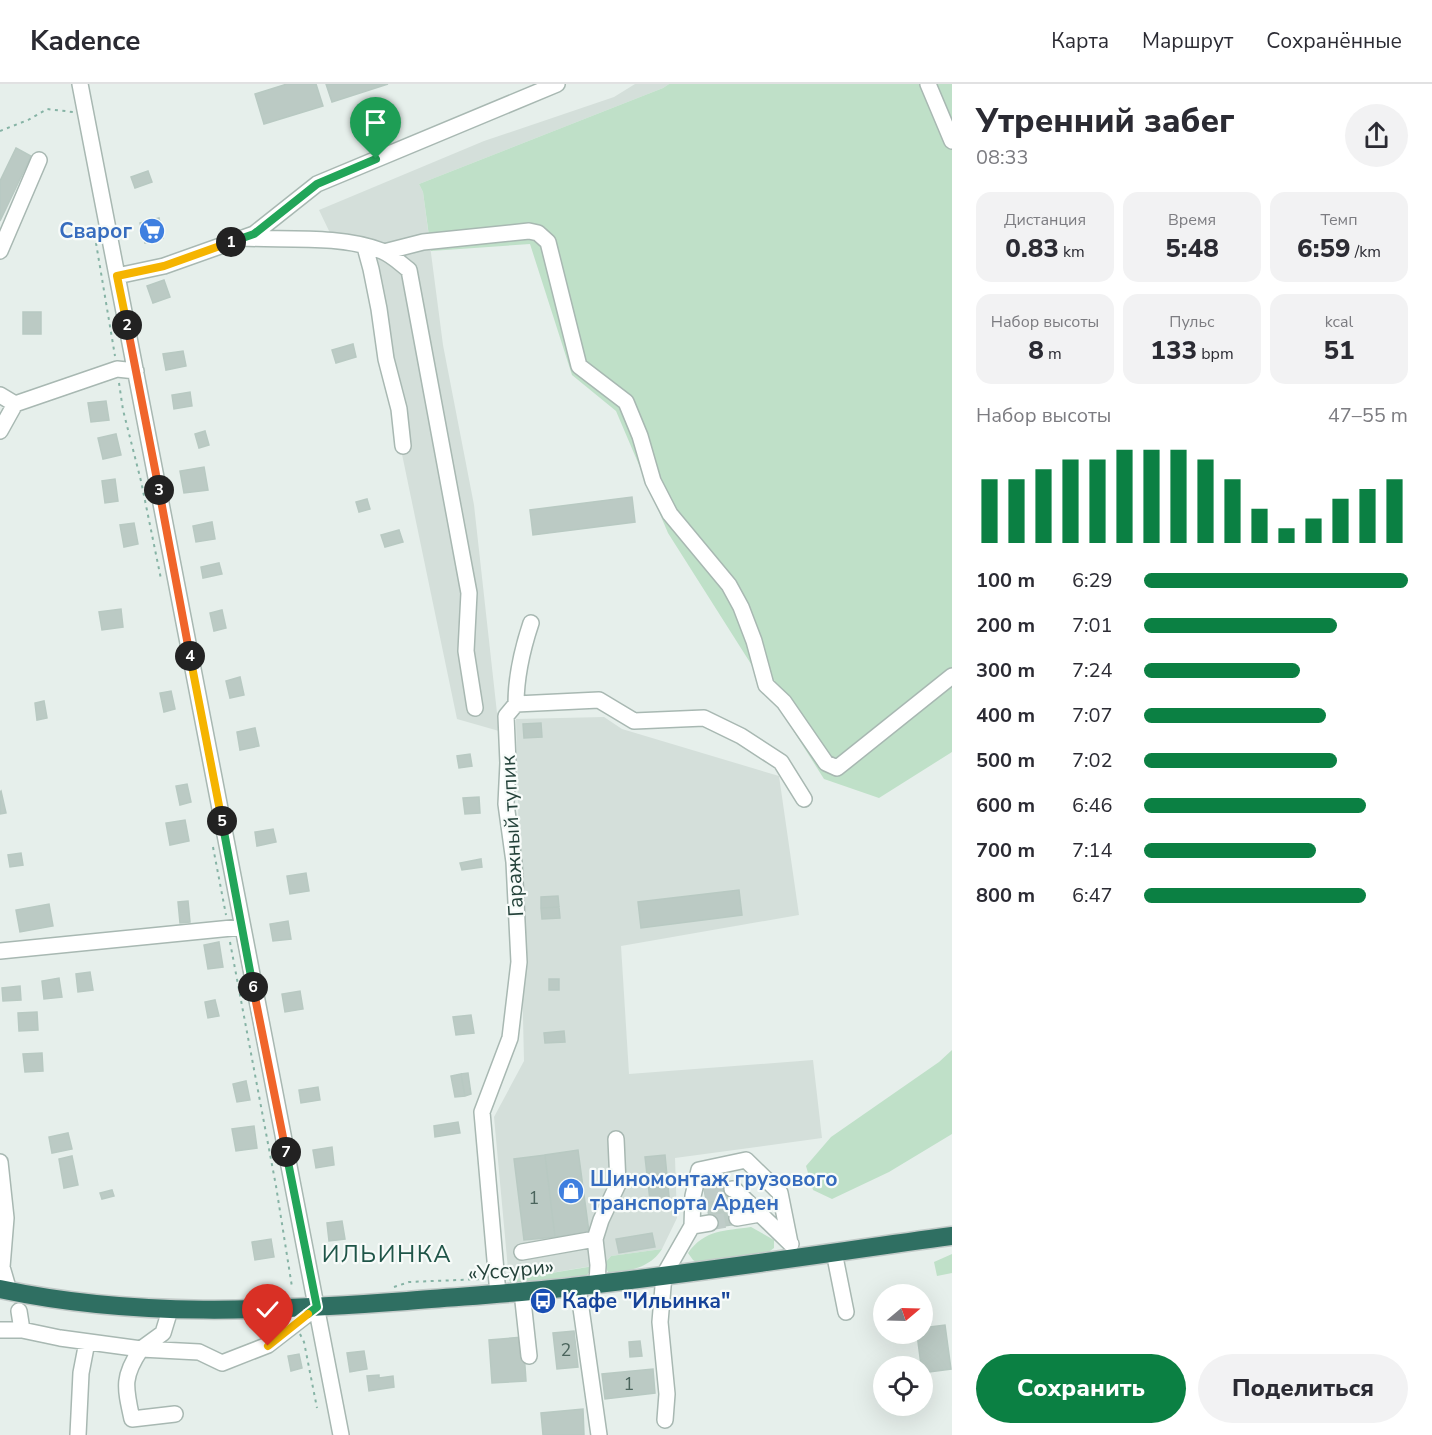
<!DOCTYPE html>
<html lang="ru">
<meta charset="utf-8">
<style>
:root{--surface:#fff;--page:#f2f2f3;--text:#2b2b33;--muted:#7c7c81;--line:#e1e1e2;--accent:#0b8043}
body{margin:0;font-family:"Nunito Sans",sans-serif;background:var(--page);color:var(--text);height:100vh;display:flex;flex-direction:column;font-size:22px;white-space:nowrap}
*{box-sizing:border-box;margin:0}
p{font-size:20px;color:var(--muted)}
.icon{flex:none;width:33px;height:33px;fill:none;stroke:currentColor;stroke-width:2;stroke-linecap:round;stroke-linejoin:round}
.map{position:relative;flex:1;overflow:hidden}
.panel{display:flex;flex-direction:column;background:var(--surface);width:480px}
.panel>*{flex:none}
.needle{width:39px;rotate:71deg}
.controls{position:absolute;left:873px;top:1200px;display:grid;gap:12px}
.controls a{display:grid;place-items:center;width:60px;height:60px;border-radius:50%;background:var(--surface);box-shadow:0 6px 24px #0002;font-size:30px}
.pin{position:absolute;display:grid;place-items:center;width:51px;height:51px;color:#fff;margin:-62px -26px;border-radius:50% 50% 50% 0;rotate:-45deg;box-shadow:0 0 6px #0007}
.pin .icon{rotate:45deg}
.km{position:absolute;width:30px;height:30px;margin:-15px;border-radius:50%;background:#222;color:#fff;font-size:16px;line-height:30px;text-align:center}
.round{display:grid;place-items:center;flex:none;width:63px;height:63px;border-radius:32px;background:var(--page)}
.overview{display:flex;align-items:center;justify-content:space-between;height:102px;padding:0 24px}
h1{font-size:33px;font-weight:800;line-height:45px}
.figures{display:grid;grid-template-columns:repeat(3,1fr);gap:9px;height:102px;padding:6px 24px}
.figures div{display:grid;align-content:center;border-radius:15px;background:var(--page);text-align:center}
.figures b{font-size:26px;font-weight:800}
.figures small{font-size:16px;font-weight:400}
.figures p{font-size:16px}
.chart{height:168px;padding:12px 24px}
.chart p{display:flex;justify-content:space-between}
.chart svg{width:100%;height:108px;margin-top:6px;stroke:var(--accent);stroke-width:6}
.primary-button{display:flex;gap:12px;margin-top:auto;padding:12px 24px}
.primary-button a{flex:1;height:69px;border-radius:36px;background:var(--accent);color:#fff;font-size:24px;font-weight:800;line-height:69px;text-align:center}
.primary-button a+a{background:var(--page);color:var(--text)}
ul{padding:0 24px;list-style:none;font-size:20px}
li{display:grid;grid-template-columns:96px 72px 1fr;align-items:center;height:45px}
li i{height:15px;border-radius:8px;background:var(--accent)}
header{display:flex;align-items:center;gap:36px;box-sizing:border-box;height:84px;padding:0 30px;background:var(--surface);border-bottom:2px solid var(--line)}
header strong{font-size:28px}
nav{display:flex;gap:33px;margin-inline-start:auto;font-size:21px}
main{display:flex;flex:1;min-height:0}
.map>svg:first-child{display:block}
</style>
<header>
<strong>Kadence</strong>
<nav><a>Карта</a><a>Маршрут</a><a>Сохранённые</a></nav>
</header>
<main>
<div class="map">
<svg width="952" height="1351" viewBox="0 0 952 1351">
<rect width="100%" height="100%" fill="#e6efeb"/>
<!-- built -->
<path fill="#d4dfda" d="M635 0H669L663 4 419 100 423 108 443 261 474 421 499 647 457 635 360 168 330 149 319 126 484 57 614 13Z
M604 633 622 645 779 692 799 831 621 862 629 990 813 976 822 1054 675 1074 677 1134 662 1165 611 1172 604 1180 509 1196 494 1033 524 977 516 635Z"/>
<!-- green -->
<path fill="#bfe0c8" d="M669 0H952V668L879 714 824 695 668 449 616 327 572 291 530 160 431 167 423 108 419 100 663 4Z
M952 966V1050L889 1088 832 1115 813 1106 806 1082 831 1053 939 978Z
M751 1143 774 1156V1164L759 1175 703 1182 693 1176 688 1169C705 1145 725 1147 751 1143Z
M662 1165C650 1184 631 1186 609 1190L604 1180 611 1172Z
M952 1170V1189L937 1192 934 1178Z
M594 1182 584 1195 511 1200 509 1196Z"/>
<!-- building -->
<path fill="#bbcac4" stroke="#b8c9c2" stroke-width="1.5" d="M287 0H316L323 22 264 40 255 10Z
M326 0H388L332 18Z
M16 64 31 72 0 137V97Z
M148 87 152 98 135 104 131 93Z
M159 134 163 154 145 159 140 139Z
M164 196 170 213 153 219 147 202Z
M23 228H41V250H23Z
M353 260 356 273 336 279 332 266Z
M183 267 186 282 166 286 163 270Z
M190 308 192 322 174 325 172 311Z
M106 317 109 336 91 338 88 319Z
M205 347 209 361 199 364 195 350Z
M116 350 121 371 103 375 98 354Z
M204 383 208 406 184 409 180 387Z
M115 395 118 417 105 419 102 397Z
M632 413 635 438 533 451 530 426Z
M367 415 370 425 359 428 356 418Z
M212 438 215 455 196 458 193 442Z
M134 439 138 460 124 463 120 441Z
M399 446 403 458 385 463 381 451Z
M219 479 222 490 203 494 201 483Z
M121 525 123 543 102 546 99 528Z
M222 526 226 544 214 547 210 529Z
M240 593 244 611 230 614 226 597Z
M171 607 175 625 164 628 160 609Z
M44 617 47 634 37 636 35 619Z
M541 639 542 653 524 654 523 640Z
M255 644 259 662 240 666 237 648Z
M470 670 472 682 459 684 457 672Z
M187 700 191 718 180 721 176 702Z
M1 707 6 729 0 730V708Z
M479 713 480 729 465 730 463 714Z
M185 736 189 757 170 761 166 739Z
M273 745 276 758 257 762 255 748Z
M21 769 23 781 10 783 8 771Z
M481 775 482 783 462 786 460 779Z
M306 789 309 807 290 810 287 792Z
M739 806 742 831 641 844 638 818Z
M558 812 559 823 541 824V813Z
M188 817 190 838 180 839 178 818Z
M49 820 53 842 20 848 16 826Z
M559 823 560 834 542 835 541 824Z
M288 837 291 855 273 857 270 840Z
M219 858 223 883 208 885 204 861Z
M90 888 93 906 78 908 76 890Z
M59 894 62 913 44 915 42 897Z
M549 895H559V906H549Z
M20 902 21 916 3 917 2 904Z
M300 907 303 925 285 928 282 910Z
M215 916 219 932 208 934 205 918Z
M37 928 38 946 19 947 18 929Z
M471 931 474 949 456 951 453 933Z
M564 947 565 958 545 959 544 949Z
M42 969 43 987 25 988 23 970Z
M468 989 471 1010 465 1012 461 990Z
M461 990 465 1012 455 1013 451 992Z
M246 997 250 1016 237 1018 233 1000Z
M318 1003 320 1016 301 1019 299 1006Z
M458 1038 460 1049 435 1053 434 1042Z
M254 1042 257 1064 236 1067 232 1045Z
M68 1049 72 1065 52 1069 49 1053Z
M332 1063 334 1081 316 1084 313 1066Z
M578 1066 589 1148 555 1153 545 1071Z
M545 1071 555 1153 524 1156 514 1075Z
M665 1071 670 1123 651 1125 645 1073Z
M72 1072 78 1101 64 1104 59 1075Z
M731 1101 737 1140 711 1144 704 1105Z
M112 1106 114 1112 102 1115 100 1109Z
M342 1137 345 1155 329 1157 327 1139Z
M652 1149 655 1163 619 1169 616 1155Z
M271 1155 274 1173 255 1176 252 1158Z
M945 1241 951 1285 922 1289 917 1250H922V1244Z
M574 1247 578 1283 557 1285 553 1249Z
M523 1253 526 1297 492 1299 489 1256Z
M640 1257 642 1272 630 1273 629 1258Z
M364 1267 367 1285 350 1288 347 1269Z
M299 1270 302 1284 291 1287 288 1272Z
M653 1285 655 1309 605 1315 602 1290Z
M379 1291V1294L393 1292 394 1303 369 1307 367 1292Z
M583 1325 584 1351H543L541 1329Z"/>
<g fill="none" stroke-linecap="round" stroke-linejoin="round">
<!-- minor-tunnel -->
<path stroke="#bfccc8" stroke-width="15" stroke-dasharray="15 8" stroke-linecap="butt" d="M705 1111 732 1105
M710 1139 737 1134"/>
<!-- minor casing -->
<g stroke="#a8b8b2" stroke-width="18">
<path id="minor" d="M80 0 341 1351
M928 0 952 57
M243 154C286 156 342 151 382 167 392 171 401 180 409 186L469 509 466 567 475 624
M365 163 371 185 379 225 386 275 399 325 403 362
M0 167 39 76
M384 168 423 158 529 147 538 149 548 158 579 282 626 318 640 352 653 397 670 430 729 501 741 523 754 557 766 601 784 618 826 679 837 684 952 592
M117 192 164 182 254 150 317 100 557 0
M0 311 15 320
M0 347 15 320 117 285 136 287
M516 620C516 591 522 566 531 539
M0 867 242 843
M0 1078 6 1134 2 1183 9 1207
M732 1105H734L760 1130
M737 1134 760 1130 791 1160
M692 1142 693 1112 699 1086 746 1076 780 1109 790 1159
M522 1168 595 1155
M834 1168 846 1228
M597 1200 598 1181 595 1155 601 1136 618 1100 616 1055
M578 1203 599 1351
M522 1208 529 1272
M498 1210 482 1028 510 954 519 878 514 778 506 720 508 679 506 632 516 620 599 616 634 637 704 634 741 652 781 678 804 715
M19 1227 22 1246
M0 1246H22L60 1254 141 1265 163 1249 170 1226
M175 1330 132 1335C125 1303 122 1293 141 1265L199 1268 222 1279 268 1261 317 1223
M665 1336 667 1310 660 1238 664 1191 692 1142 710 1139
M78 1351 81 1289 87 1258"/>
</g>
<!-- highway casing -->
<g stroke="#c2cac8" stroke-width="21">
<path id="highway" d="M0 1205C135 1234 271 1227 407 1217 465 1212 523 1209 580 1202 704 1188 828 1169 952 1152"/>
</g>
<!-- path -->
<path stroke="#86b3a5" stroke-width="2" stroke-dasharray="3 4.5" stroke-linecap="butt" d="M0 47 28 36 47 25 73 28
M96 159 115 272
M119 299 123 326 141 397 161 495
M213 763 226 831
M230 858 276 1102 292 1203
M394 1203 409 1198 483 1195
M300 1250 304 1258 317 1324"/>
<!-- minor -->
<use href="#minor" stroke="#fff" stroke-width="15"/>
<!-- highway -->
<use href="#highway" stroke="#2f6f62" stroke-width="18"/>
</g>
<g fill="none" stroke-linecap="round" stroke-linejoin="round">
<!-- split-1 casing -->
<g stroke="#fff" stroke-width="12">
<path id="split-1" d="M231 158 254 150 317 100 376 75"/>
</g>
<!-- split-2 casing -->
<g stroke="#fff" stroke-width="12">
<path id="split-2" d="M127 241 117 192 164 182 231 158"/>
</g>
<!-- split-3 casing -->
<g stroke="#fff" stroke-width="12">
<path id="split-3" d="M127 241 159 406"/>
</g>
<!-- split-4 casing -->
<g stroke="#fff" stroke-width="12">
<path id="split-4" d="M159 406 190 572"/>
</g>
<!-- split-5 casing -->
<g stroke="#fff" stroke-width="12">
<path id="split-5" d="M190 572 222 737"/>
</g>
<!-- split-6 casing -->
<g stroke="#fff" stroke-width="12">
<path id="split-6" d="M222 737 253 903"/>
</g>
<!-- split-7 casing -->
<g stroke="#fff" stroke-width="12">
<path id="split-7" d="M253 903 286 1068"/>
</g>
<!-- split-8 casing -->
<g stroke="#fff" stroke-width="12">
<path id="split-8" d="M286 1068 317 1223 308 1230"/>
</g>
<!-- split-9 casing -->
<g stroke="#fff" stroke-width="12">
<path id="split-9" d="M268 1262 308 1230"/>
</g>
<!-- split-1 -->
<use href="#split-1" stroke="#22a559" stroke-width="8"/>
<!-- split-2 -->
<use href="#split-2" stroke="#f5b400" stroke-width="8"/>
<!-- split-3 -->
<use href="#split-3" stroke="#f0652b" stroke-width="8"/>
<!-- split-4 -->
<use href="#split-4" stroke="#f0652b" stroke-width="8"/>
<!-- split-5 -->
<use href="#split-5" stroke="#f5b400" stroke-width="8"/>
<!-- split-6 -->
<use href="#split-6" stroke="#22a559" stroke-width="8"/>
<!-- split-7 -->
<use href="#split-7" stroke="#f0652b" stroke-width="8"/>
<!-- split-8 -->
<use href="#split-8" stroke="#22a559" stroke-width="8"/>
<!-- split-9 -->
<use href="#split-9" stroke="#f5b400" stroke-width="8"/>
</g>
<!-- icons -->
<defs>
<g id="supermarket-disc" transform="scale(1.35)"><circle r="9.5" fill="#3f7fe0" stroke="#f7fbf9"/><path d="M-6-5.5h2.5l.6 2H6L4.5 2H-2.5L-4.4-4H-6ZM-1.5 3.2a1.3 1.3 0 1 0 .1 0ZM3 3.2a1.3 1.3 0 1 0 .1 0Z" fill="#fff"/></g>
<g id="shop-disc" transform="scale(1.35)"><circle r="9.5" fill="#3f7fe0" stroke="#f7fbf9"/><path d="M-5-2.5h2.3a2.7 3.5 0 0 1 5.4 0H5L5.5 6h-11ZM-1.5-2.5h3a1.5 2.3 0 0 0-3 0Z" fill="#fff"/></g>
<g id="bus-disc" transform="scale(1.35)"><circle r="9.5" fill="#1a4fb4" stroke="#f7fbf9"/><path d="M-5-6H5V4H4V6H2V4H-2V6H-4V4H-5ZM-3.5-4V0h7V-4ZM-3.5 1.2v1.5H-2V1.2ZM2 1.2v1.5H3.5V1.2Z" fill="#fff"/></g>
</defs>
<g fill-rule="evenodd">
<use href="#supermarket-disc" x="152" y="147"/>
<use href="#shop-disc" x="571" y="1107"/>
<use href="#bus-disc" x="543" y="1217"/>
</g>
<g text-anchor="middle" stroke-width="4.5" stroke-linejoin="round" paint-order="stroke">
<!-- number labels -->
<g font-size="18" fill="#4a645c">
<text x="534" y="1120">1</text>
<text x="566" y="1272">2</text>
<text x="629" y="1306">1</text>
</g>
<!-- shop labels -->
<g font-size="21" font-weight="bold" fill="#366cbe" stroke="#f7fbf9" text-anchor="end">
<text x="132" y="154">Сварог</text>
<text x="590" y="1102" text-anchor="start">Шиномонтаж грузового<tspan x="590" dy="24">транспорта Арден</tspan></text>
</g>
<!-- street labels -->
<g font-size="21" fill="#24423a" stroke="#f7fbf9">
<text transform="translate(512 752) rotate(-93)" y="7">Гаражный тупик</text>
<text transform="translate(511 1186) rotate(-5)" y="7">«Уссури»</text>
</g>
<!-- transit labels -->
<g font-size="21" font-weight="bold" fill="#164399" stroke="#f7fbf9" text-anchor="start">
<text x="562" y="1224">Кафе "Ильинка"</text>
</g>
<!-- quarter labels -->
<g font-size="24" letter-spacing="1.5" fill="#1f5548" stroke="#f7fbf9">
<text x="387" y="1178">ИЛЬИНКА</text>
</g>
</g>
</svg>
<div class="controls">
<a><svg class="needle" viewBox="-14 -14 28 28"><path d="M0-13l5 13h-10z" fill="#e53935"/><path d="M0 13l5-13h-10z" fill="#7c7c81"/></svg></a>
<a><svg class="icon" aria-label="locate" viewBox="0 0 24 24"><circle cx="12" cy="12" r="6"/><path d="M12 2v4M12 18v4M2 12h4M18 12h4"/></svg></a>
</div>
<div class="pin" style="left:376px;top:75px;background:#1e9e55"><svg class="icon" aria-label="arrive" viewBox="0 0 24 24"><path d="M6 21V4h12l-3 4 3 4H6"/></svg></div>
<div class="pin" style="left:268px;top:1262px;background:#d93025"><svg class="icon" aria-label="check" viewBox="0 0 24 24"><path d="M5 12l5 5 9-10"/></svg></div>
<b class="km" style="left:231px;top:158px">1</b>
<b class="km" style="left:127px;top:241px">2</b>
<b class="km" style="left:159px;top:406px">3</b>
<b class="km" style="left:190px;top:572px">4</b>
<b class="km" style="left:222px;top:737px">5</b>
<b class="km" style="left:253px;top:903px">6</b>
<b class="km" style="left:286px;top:1068px">7</b>
</div>
<section class="panel">
<div class="overview"><div><h1>Утренний забег</h1><p>08:33</p></div><a class="round"><svg class="icon" aria-label="share" viewBox="0 0 24 24"><path d="M12 15V3M7 8l5-5 5 5M5 13v7h14v-7"/></svg></a></div>
<div class="figures">
<div><p>Дистанция</p><b>0.83<small> km</small></b></div>
<div><p>Время</p><b>5:48</b></div>
<div><p>Темп</p><b>6:59<small> /km</small></b></div>
</div>
<div class="figures">
<div><p>Набор высоты</p><b>8<small> m</small></b></div>
<div><p>Пульс</p><b>133<small> bpm</small></b></div>
<div><p>kcal</p><b>51</b></div>
</div>
<div class="chart"><p><span>Набор высоты</span>47–55 m</p>
<svg viewBox="0 0 160 44" preserveAspectRatio="none"><path d="M5 44V18M15 44V18M25 44V14M35 44V10M45 44V10M55 44V6M65 44V6M75 44V6M85 44V10M95 44V18M105 44V30M115 44V38M125 44V34M135 44V26M145 44V22M155 44V18"/></svg>
</div>
<ul>
<li><b>100 m</b>6:29<i style="width:100%"></i></li>
<li><b>200 m</b>7:01<i style="width:73%"></i></li>
<li><b>300 m</b>7:24<i style="width:59%"></i></li>
<li><b>400 m</b>7:07<i style="width:69%"></i></li>
<li><b>500 m</b>7:02<i style="width:73%"></i></li>
<li><b>600 m</b>6:46<i style="width:84%"></i></li>
<li><b>700 m</b>7:14<i style="width:65%"></i></li>
<li><b>800 m</b>6:47<i style="width:84%"></i></li>
</ul>
<div class="primary-button"><a>Сохранить</a><a>Поделиться</a></div>
</section>
</main>
